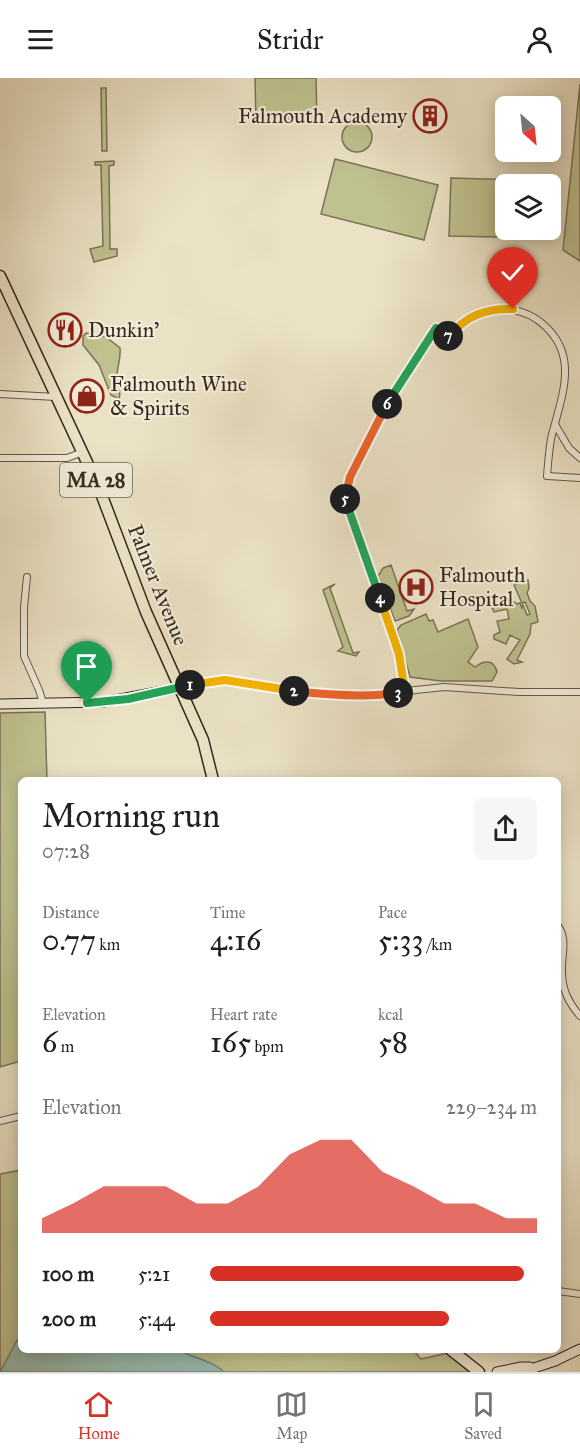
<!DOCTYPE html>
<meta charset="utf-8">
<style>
:root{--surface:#fff;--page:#f6f6f6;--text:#202124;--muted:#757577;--line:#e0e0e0;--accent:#d93025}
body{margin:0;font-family:"IM FELL Great Primer",serif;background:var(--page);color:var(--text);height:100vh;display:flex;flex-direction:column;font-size:22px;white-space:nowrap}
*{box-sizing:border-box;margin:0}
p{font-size:20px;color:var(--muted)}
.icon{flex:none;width:33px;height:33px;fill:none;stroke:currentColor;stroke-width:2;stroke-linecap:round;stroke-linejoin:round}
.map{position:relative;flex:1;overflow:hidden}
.side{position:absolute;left:18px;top:699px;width:543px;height:576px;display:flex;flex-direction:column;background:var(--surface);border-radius:9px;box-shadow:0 3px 15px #0003}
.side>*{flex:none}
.needle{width:39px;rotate:153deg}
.tools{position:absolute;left:495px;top:18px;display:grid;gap:12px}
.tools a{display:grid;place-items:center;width:66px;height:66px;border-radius:9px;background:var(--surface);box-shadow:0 3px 15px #0003;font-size:30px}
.pin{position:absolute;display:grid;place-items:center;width:51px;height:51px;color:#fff;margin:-62px -26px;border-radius:50% 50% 50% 0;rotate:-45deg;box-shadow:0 0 6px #0007}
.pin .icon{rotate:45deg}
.km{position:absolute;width:30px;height:30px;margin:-15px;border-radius:50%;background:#222;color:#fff;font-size:16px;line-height:30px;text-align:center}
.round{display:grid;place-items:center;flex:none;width:63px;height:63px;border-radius:9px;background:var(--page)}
.head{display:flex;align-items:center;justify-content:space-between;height:102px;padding:0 24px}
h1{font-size:33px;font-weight:600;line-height:45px}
.metrics{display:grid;grid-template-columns:repeat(3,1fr);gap:9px;height:102px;padding:6px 24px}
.metrics div{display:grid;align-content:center}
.metrics b{font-size:30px;font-weight:600}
.metrics small{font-size:16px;font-weight:400}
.metrics p{font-size:16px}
.chart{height:168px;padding:12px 24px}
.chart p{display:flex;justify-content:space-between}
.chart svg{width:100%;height:108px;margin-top:6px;fill:var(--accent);opacity:.7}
ul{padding:0 24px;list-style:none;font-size:20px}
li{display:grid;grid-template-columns:96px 72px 1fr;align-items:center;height:45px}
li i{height:15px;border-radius:8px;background:var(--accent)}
header{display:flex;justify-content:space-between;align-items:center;height:78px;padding:0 24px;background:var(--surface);font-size:27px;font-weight:600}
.tab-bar{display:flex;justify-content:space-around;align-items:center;height:84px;border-top:2px solid var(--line);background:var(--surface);font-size:16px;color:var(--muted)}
.tab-bar a{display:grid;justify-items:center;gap:3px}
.tab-bar .current{color:var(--accent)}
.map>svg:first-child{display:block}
</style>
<header><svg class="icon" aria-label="menu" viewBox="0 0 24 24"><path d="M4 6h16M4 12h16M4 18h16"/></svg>Stridr<svg class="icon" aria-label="person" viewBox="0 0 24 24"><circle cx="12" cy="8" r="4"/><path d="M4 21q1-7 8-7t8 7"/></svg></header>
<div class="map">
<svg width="580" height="1294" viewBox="0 0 580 1294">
<rect width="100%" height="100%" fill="#ebe2c5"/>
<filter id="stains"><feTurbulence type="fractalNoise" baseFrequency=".00333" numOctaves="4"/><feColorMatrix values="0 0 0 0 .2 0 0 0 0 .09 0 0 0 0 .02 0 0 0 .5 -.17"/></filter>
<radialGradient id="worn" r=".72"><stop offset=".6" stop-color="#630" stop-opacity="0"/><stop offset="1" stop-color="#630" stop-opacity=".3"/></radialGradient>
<!-- green -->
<path fill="#bfc18f" stroke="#7a7458" stroke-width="1.5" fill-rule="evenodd" d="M255 0H316L317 42 256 43Z
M580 6V183L563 172Z
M101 10H106L107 73H102Z
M342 59a15 15 0 1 1 30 0a15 15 0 1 1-30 0Z
M335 81 438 107 424 162 321 136Z
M114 83V87L109 88 110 171H117V178L94 184 90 171 103 168 101 87H95V84Z
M451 100 557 103 556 160 449 158ZM506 106H550V152H506Z
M86 255 106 259 120 270C121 280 118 286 117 296 116 304 122 313 119 321L111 317 99 287 83 267V258Z
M391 487 407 533 414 531 409 538 395 543 378 498 383 490Z
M528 502 529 510 527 515 530 523 535 528 538 544 531 546 530 556 517 582 522 584 514 586 507 581 520 562 510 557 506 566 494 561V557L500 554 497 543 509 541 507 531 494 534 492 530 513 523 517 526 520 525 522 530 523 527 527 537 530 536 525 524 522 525 514 507Z
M335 506 330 510 353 575 359 574 356 578 338 573 343 569 323 512Z
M426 536 429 543 433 542 438 554 468 541 478 569 468 584 475 589C484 582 494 581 497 594L492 603H441L410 599 397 552 401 547Z
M45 634 47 702H21V983L0 989V635Z
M21 1092V1272H413L421 1281 452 1274 481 1294H0V1096Z"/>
<!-- water -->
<path fill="#98beb4" stroke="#718279" stroke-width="1.5" d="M21 1255V1272H178C193 1280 211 1282 224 1294H0Z"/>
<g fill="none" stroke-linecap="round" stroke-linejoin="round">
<!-- minor casing -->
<g stroke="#635649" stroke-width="8">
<path id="minor" d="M0 316 56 319
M556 348 569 370 580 380
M0 380H67L83 374
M27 499 24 529V578L39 612 43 625
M179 610 202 604 225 602 327 616 369 617 444 609 519 614H580
M405 614 396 567 351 438 345 420 350 399 388 325 436 250 450 260C461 242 484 229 505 231 520 232 535 238 546 249 580 281 560 322 551 361 549 373 548 385 547 398L580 400
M558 848C568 861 561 878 562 894 562 912 569 925 580 938
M0 1043 21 1038
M558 1213 580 1216"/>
</g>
<!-- secondary casing -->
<g stroke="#362820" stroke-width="11">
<path id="secondary" d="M0 626 104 624 179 610
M497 1294 521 1289H530
M522 1294 555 1283 580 1271"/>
</g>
<!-- trunk casing -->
<g stroke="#362820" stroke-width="13">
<path id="trunk" d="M0 198 99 410 146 534 203 662 213 702
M451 1272 479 1294"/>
</g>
<!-- minor -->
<use href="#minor" stroke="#f2ecd9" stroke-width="6"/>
<!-- secondary -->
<use href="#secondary" stroke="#f2ecd9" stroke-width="9"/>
<!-- trunk -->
<use href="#trunk" stroke="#ebe2c5" stroke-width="10"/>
</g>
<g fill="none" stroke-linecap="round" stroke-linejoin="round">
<!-- split-1 casing -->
<g stroke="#fff" stroke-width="12">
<path id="split-1" d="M87 625 128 621 190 607"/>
</g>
<!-- split-2 casing -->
<g stroke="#fff" stroke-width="12">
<path id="split-2" d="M190 607 225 602 294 613"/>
</g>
<!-- split-3 casing -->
<g stroke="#fff" stroke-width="12">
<path id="split-3" d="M294 613C328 617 364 620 398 615"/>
</g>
<!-- split-4 casing -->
<g stroke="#fff" stroke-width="12">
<path id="split-4" d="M380 520 399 576 405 614 398 615"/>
</g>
<!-- split-5 casing -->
<g stroke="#fff" stroke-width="12">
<path id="split-5" d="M345 421 380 520"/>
</g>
<!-- split-6 casing -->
<g stroke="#fff" stroke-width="12">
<path id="split-6" d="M345 421 350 399 387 326"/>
</g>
<!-- split-7 casing -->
<g stroke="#fff" stroke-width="12">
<path id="split-7" d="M387 326 436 250 448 258"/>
</g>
<!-- split-8 casing -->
<g stroke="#fff" stroke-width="12">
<path id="split-8" d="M448 258 450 260C463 237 489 230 513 231"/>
</g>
<!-- split-1 -->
<use href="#split-1" stroke="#22a559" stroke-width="8"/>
<!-- split-2 -->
<use href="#split-2" stroke="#f5b400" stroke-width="8"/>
<!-- split-3 -->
<use href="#split-3" stroke="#f0652b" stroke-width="8"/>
<!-- split-4 -->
<use href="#split-4" stroke="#f5b400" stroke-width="8"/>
<!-- split-5 -->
<use href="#split-5" stroke="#22a559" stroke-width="8"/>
<!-- split-6 -->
<use href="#split-6" stroke="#f0652b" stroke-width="8"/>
<!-- split-7 -->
<use href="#split-7" stroke="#22a559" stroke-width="8"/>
<!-- split-8 -->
<use href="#split-8" stroke="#f5b400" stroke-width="8"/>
</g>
<!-- icons -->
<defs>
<g id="building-ring" transform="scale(1.725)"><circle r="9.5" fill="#f2ecd9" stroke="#8f2418" stroke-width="1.5"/><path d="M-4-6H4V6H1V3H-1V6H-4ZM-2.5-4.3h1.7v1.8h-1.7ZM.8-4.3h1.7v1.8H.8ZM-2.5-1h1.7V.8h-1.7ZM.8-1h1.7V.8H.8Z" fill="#8f2418"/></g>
<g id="restaurant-ring" transform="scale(1.725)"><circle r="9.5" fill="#f2ecd9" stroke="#8f2418" stroke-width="1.5"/><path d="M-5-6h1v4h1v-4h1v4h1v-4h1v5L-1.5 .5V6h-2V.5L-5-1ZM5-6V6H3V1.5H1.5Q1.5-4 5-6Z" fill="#8f2418"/></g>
<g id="shop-ring" transform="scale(1.725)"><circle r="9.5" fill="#f2ecd9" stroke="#8f2418" stroke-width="1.5"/><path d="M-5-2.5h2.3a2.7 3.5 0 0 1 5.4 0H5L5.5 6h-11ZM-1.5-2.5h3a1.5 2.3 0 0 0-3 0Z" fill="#8f2418"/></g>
<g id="hospital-ring" transform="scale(1.725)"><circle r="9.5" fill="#f2ecd9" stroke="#8f2418" stroke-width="1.5"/><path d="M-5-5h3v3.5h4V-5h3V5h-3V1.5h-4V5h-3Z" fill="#8f2418"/></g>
</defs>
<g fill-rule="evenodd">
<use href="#building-ring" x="430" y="38"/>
<use href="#restaurant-ring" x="65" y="252"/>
<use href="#shop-ring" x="87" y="318"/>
<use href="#hospital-ring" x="416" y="509"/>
</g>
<g text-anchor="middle" stroke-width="4.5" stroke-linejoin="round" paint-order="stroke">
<!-- shield labels -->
<rect fill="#f2ecd9" stroke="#6e6358" stroke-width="1.5" x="60" y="385" width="72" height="34" rx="4.5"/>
<g font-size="20" font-weight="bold" fill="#362820">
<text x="96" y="409">MA 28</text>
</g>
<!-- poi labels -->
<g font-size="21" fill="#362820" stroke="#f2ecd9" text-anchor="start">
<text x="407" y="45" text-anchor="end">Falmouth Academy</text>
<text x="88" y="259">Dunkin'</text>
<text x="110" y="313">Falmouth Wine<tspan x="110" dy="24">&amp; Spirits</tspan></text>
<text x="439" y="504">Falmouth<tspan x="439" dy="24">Hospital</tspan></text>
</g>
<!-- street labels -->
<g font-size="21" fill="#362820" stroke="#f2ecd9">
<text transform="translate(158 507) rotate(68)" y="7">Palmer Avenue</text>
</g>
</g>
<rect width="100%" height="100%" filter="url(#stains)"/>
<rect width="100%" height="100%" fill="url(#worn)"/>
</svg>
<div class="tools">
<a><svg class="needle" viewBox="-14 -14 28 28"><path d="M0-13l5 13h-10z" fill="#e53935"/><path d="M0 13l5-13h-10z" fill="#757577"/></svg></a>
<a><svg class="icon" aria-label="layers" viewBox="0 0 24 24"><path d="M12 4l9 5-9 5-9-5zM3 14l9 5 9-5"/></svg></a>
</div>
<div class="pin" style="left:87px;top:625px;background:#1e9e55"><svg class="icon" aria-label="arrive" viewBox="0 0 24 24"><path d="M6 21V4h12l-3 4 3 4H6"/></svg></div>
<div class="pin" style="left:513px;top:231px;background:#d93025"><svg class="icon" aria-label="check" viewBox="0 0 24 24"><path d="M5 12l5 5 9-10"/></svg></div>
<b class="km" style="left:190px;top:607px">1</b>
<b class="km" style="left:294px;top:613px">2</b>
<b class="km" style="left:398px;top:615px">3</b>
<b class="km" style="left:380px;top:520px">4</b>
<b class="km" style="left:345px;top:421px">5</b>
<b class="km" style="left:387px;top:326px">6</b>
<b class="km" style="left:448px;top:258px">7</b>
<section class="side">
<div class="head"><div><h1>Morning run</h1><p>07:28</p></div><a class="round"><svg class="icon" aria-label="share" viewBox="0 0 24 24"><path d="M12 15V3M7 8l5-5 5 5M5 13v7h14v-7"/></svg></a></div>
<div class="metrics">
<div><p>Distance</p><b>0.77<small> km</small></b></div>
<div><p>Time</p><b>4:16</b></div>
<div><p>Pace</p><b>5:33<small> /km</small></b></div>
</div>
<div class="metrics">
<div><p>Elevation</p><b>6<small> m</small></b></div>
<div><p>Heart rate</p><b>165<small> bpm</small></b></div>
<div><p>kcal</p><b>58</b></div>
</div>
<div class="chart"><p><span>Elevation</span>229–234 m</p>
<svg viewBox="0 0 160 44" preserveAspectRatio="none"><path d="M0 44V38L10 32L20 25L30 25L40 25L50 32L60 32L70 25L80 12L90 6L100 6L110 19L120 25L130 32L140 32L150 38L160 38V44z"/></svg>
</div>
<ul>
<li><b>100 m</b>5:21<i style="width:96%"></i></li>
<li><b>200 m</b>5:44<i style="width:73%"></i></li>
</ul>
</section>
</div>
<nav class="tab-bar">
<a class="current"><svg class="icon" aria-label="home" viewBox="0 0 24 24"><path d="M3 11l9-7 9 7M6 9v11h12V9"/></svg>Home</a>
<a><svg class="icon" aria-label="map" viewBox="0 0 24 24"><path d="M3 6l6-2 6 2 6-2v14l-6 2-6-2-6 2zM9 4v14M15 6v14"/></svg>Map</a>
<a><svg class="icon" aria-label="saved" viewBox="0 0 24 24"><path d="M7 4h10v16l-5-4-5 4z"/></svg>Saved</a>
</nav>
